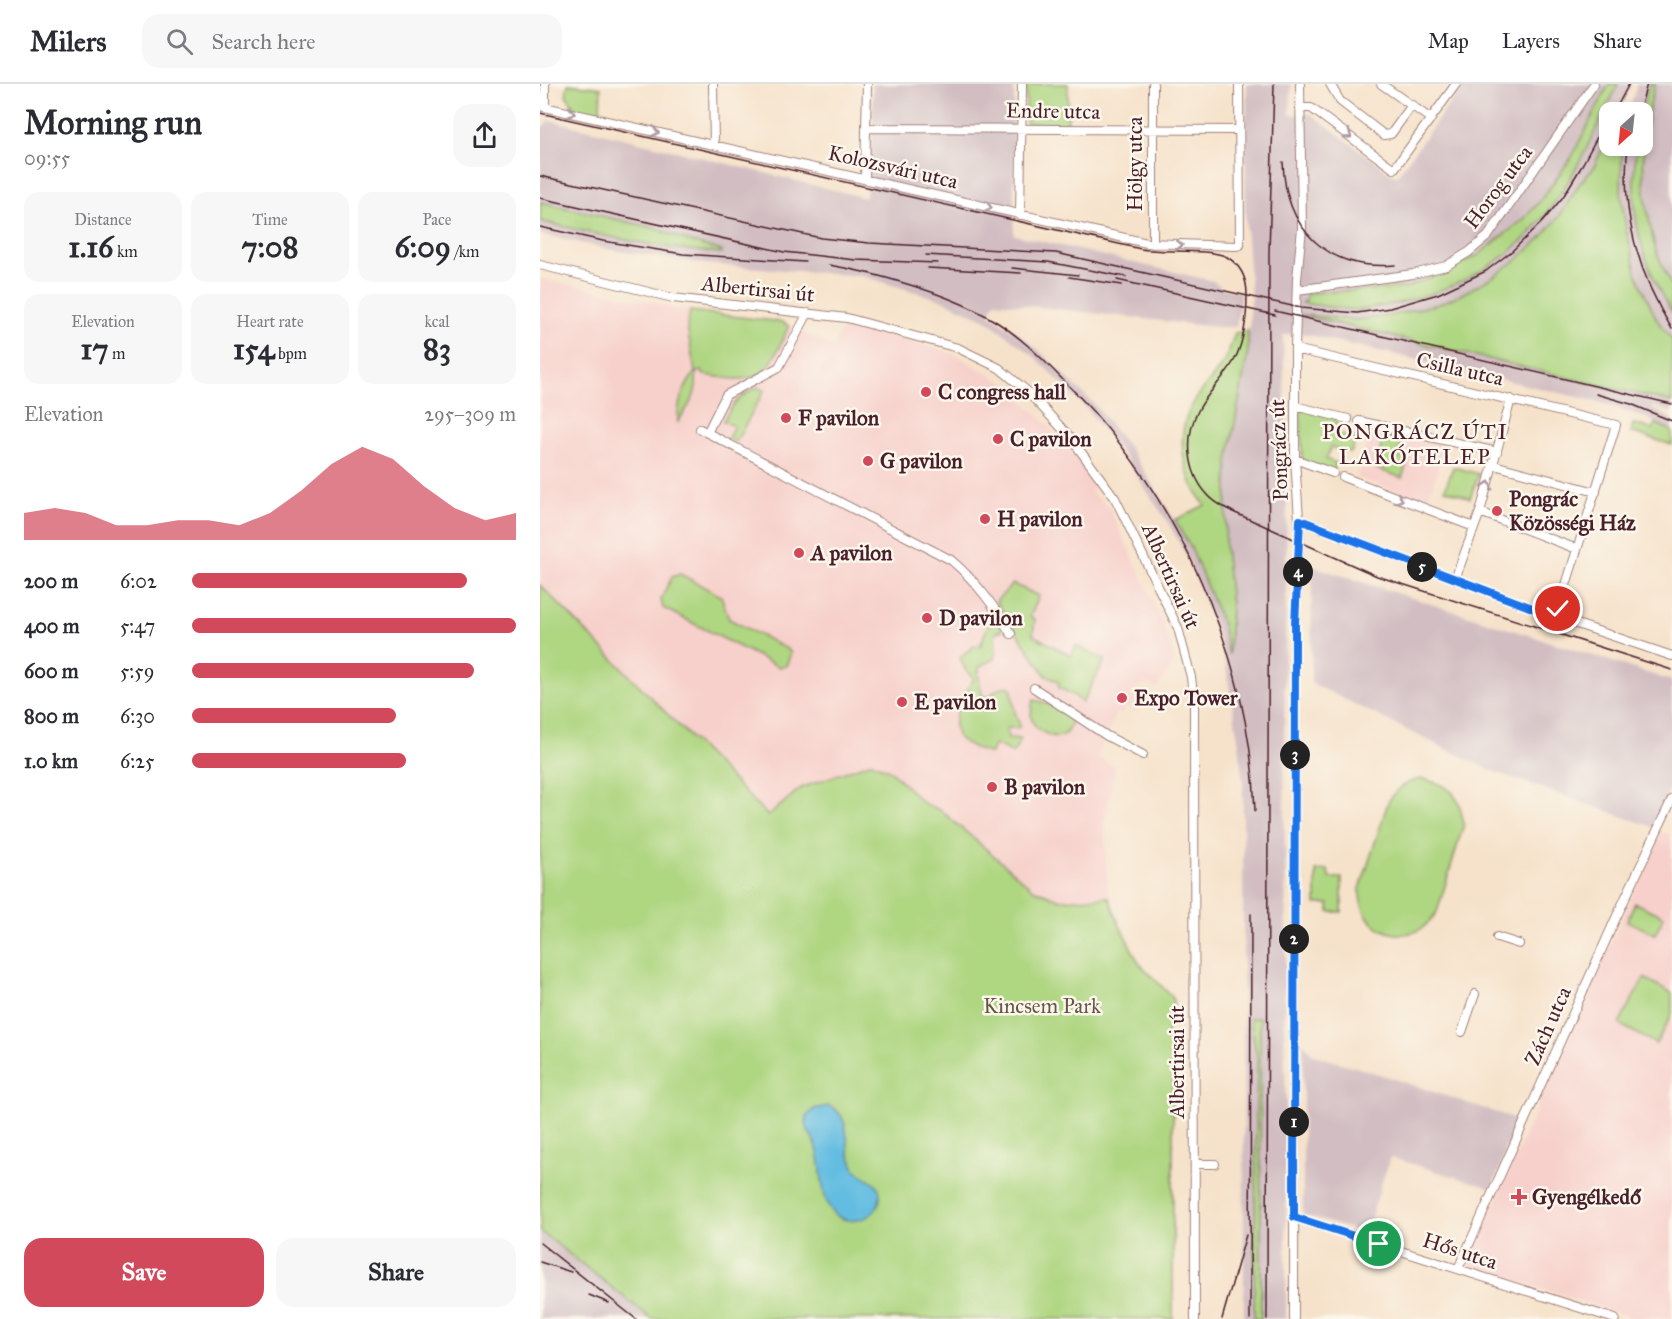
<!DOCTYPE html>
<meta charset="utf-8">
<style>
:root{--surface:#fff;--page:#f7f7f7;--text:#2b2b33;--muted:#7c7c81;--line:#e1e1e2;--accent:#d1495b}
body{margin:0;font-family:"IM FELL Great Primer",serif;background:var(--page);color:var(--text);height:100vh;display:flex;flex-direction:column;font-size:22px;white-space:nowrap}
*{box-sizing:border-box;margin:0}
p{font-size:20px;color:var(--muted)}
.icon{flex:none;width:33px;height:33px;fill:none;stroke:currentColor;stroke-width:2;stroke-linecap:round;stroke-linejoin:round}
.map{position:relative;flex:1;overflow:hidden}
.side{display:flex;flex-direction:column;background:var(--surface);width:540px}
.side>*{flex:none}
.needle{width:39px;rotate:207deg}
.fabs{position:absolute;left:1059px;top:18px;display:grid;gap:12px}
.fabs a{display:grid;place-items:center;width:54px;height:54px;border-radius:12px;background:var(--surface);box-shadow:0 3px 9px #0003;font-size:30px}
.pin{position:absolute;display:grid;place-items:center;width:51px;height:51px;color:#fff;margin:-26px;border:3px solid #fff;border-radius:50%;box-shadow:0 2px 6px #0007}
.km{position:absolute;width:30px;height:30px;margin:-15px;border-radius:50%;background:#222;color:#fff;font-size:16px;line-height:30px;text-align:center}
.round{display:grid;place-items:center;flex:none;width:63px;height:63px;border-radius:18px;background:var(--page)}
.headline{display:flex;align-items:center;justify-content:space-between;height:102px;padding:0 24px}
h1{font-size:33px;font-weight:700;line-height:45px}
.figures{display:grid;grid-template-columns:repeat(3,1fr);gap:9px;height:102px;padding:6px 24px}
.figures div{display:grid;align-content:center;border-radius:15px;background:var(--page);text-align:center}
.figures b{font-size:30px;font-weight:700}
.figures small{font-size:16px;font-weight:400}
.figures p{font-size:16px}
.chart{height:168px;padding:12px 24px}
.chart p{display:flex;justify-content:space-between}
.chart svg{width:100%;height:108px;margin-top:6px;fill:var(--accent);opacity:.7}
.cta{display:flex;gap:12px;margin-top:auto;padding:12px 24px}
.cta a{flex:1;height:69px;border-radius:18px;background:var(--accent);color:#fff;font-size:24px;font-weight:700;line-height:69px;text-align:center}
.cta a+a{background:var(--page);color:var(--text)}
ul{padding:0 24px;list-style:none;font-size:20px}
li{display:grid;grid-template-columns:96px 72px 1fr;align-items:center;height:45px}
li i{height:15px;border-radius:8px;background:var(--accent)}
header{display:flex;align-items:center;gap:36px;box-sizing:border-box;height:84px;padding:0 30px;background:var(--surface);border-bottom:2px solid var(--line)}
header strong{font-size:28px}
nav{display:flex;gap:33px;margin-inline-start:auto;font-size:21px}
.search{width:420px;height:54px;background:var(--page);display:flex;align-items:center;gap:15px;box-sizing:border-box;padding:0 21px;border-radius:18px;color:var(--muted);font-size:22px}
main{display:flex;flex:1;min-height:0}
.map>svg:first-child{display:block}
</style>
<header>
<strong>Milers</strong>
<div class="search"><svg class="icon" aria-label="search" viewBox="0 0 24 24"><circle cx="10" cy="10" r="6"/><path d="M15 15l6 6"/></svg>Search here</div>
<nav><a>Map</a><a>Layers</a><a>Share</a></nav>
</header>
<main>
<section class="side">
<div class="headline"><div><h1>Morning run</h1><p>09:55</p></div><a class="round"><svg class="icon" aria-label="share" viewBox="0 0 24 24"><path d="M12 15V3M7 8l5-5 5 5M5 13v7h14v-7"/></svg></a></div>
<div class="figures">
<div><p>Distance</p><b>1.16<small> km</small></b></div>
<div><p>Time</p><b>7:08</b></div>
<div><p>Pace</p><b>6:09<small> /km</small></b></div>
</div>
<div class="figures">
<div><p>Elevation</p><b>17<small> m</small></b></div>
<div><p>Heart rate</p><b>154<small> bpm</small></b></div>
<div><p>kcal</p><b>83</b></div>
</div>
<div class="chart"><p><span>Elevation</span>295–309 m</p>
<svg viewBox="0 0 160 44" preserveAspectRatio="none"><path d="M0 44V33L10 31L20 33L30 38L40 38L50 36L60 36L70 38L80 33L90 24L100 13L110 6L120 11L130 22L140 31L150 36L160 33V44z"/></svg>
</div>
<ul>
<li><b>200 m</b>6:02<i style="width:85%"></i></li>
<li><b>400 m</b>5:47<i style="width:100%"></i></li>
<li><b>600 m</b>5:59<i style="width:87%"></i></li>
<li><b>800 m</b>6:30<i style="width:63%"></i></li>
<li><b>1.0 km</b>6:25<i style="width:66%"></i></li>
</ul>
<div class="cta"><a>Save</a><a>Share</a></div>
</section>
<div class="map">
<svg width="1132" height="1235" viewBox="0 0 1132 1235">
<rect width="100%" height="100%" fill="#fbf7ec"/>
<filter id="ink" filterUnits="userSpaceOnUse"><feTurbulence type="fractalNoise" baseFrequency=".0167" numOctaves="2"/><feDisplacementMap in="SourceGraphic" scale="12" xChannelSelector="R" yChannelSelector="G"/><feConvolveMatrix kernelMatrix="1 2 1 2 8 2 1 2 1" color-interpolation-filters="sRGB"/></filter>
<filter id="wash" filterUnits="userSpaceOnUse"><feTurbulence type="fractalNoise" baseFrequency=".008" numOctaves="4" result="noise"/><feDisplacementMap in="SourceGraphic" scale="24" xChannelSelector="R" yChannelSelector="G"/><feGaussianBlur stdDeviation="1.35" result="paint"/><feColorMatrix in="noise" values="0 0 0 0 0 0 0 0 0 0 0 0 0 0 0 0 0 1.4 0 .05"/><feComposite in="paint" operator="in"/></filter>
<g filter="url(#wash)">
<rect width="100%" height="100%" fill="#f6e2ca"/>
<!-- built -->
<path fill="#f7d0cb" d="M0 194 150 227 242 238 293 263 305 239 412 269 465 300 510 343 557 398 551 408 565 421 569 422 623 539 635 577 617 604 607 599 592 606 590 612 600 617 595 628 586 623 581 631 576 629 571 643 557 673 575 683 564 738 567 799 569 813 521 816 493 805 400 726 383 719 351 687 261 704 228 732 0 501Z
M832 343 903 359 897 390 885 419 817 393Z
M1121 747 1132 752V1235H1096L927 1181Z"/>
<!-- industrial -->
<path fill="#d2bec2" d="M333 0H474V151L673 197 684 205 701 208 696 243H676L455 218 449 230 479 250 498 266 554 320 590 365 635 436 651 464 682 539 689 568 691 521 685 461 688 376 708 267 711 211 705 130 707 0H751L750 31 771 30 856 93 924 0H1069L1030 74 1000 117 984 135 964 152 914 184 865 204 768 209 766 218 763 219 818 226 873 216 899 207 946 185 971 166 993 146 1010 125 1039 78 1078 0H1092L1079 28H1070L1069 50 1053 85 1040 99 1019 133 1000 155 978 175 951 194 922 210 899 220 874 226 816 236 767 232 1132 318V328L1112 322 1111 324 1132 335V347L1104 333 1059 318 761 249 743 251 747 405 744 664 746 868 744 940 746 1015V1235H721L720 935 711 934 717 973 714 1235H704L703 699 699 661 685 577 675 543 648 475 629 440 583 371 548 326 494 272 446 236 402 216 322 192 166 180 78 167 0 150V45L9 36 326 114 333 40Z
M1097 0H1110L1101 28H1089Z
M1115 0H1132V206L1119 178 1107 130 1103 81V55Z
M1082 62H1096L1093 105 1109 183 1132 228V256L1117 236 1097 192 1086 145 1081 110Z
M772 482 1132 597V698L1113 743 947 685 771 599Z
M763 959 773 971 839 990 979 1036 969 1062H966L963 1068 965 1069 960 1081 961 1082 951 1104 850 1073 826 1149 763 1131Z
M0 1147 112 1235H0Z"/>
<!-- green -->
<path fill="#afd681" stroke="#7c7a56" stroke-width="1.5" d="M28 0 61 4 60 26 66 28 65 34 36 26 26 11Z
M486 0H528V39H486Z
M1069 0H1078C1057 42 1038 87 1010 125 973 178 910 209 848 221 838 222 826 226 816 226 798 225 779 221 761 219L766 217 767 209 865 204 914 184 938 171 984 135 1000 117 1031 74Z
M1110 0H1115C1099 59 1100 104 1115 163 1119 178 1129 193 1132 205 1132 212 1132 221 1132 228 1109 193 1093 146 1094 104 1094 90 1095 76 1096 62H1102L1101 28Z
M1069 50 1070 62H1082L1081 110 1086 145 1097 192 1117 236 1132 256V318L761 231 816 236 848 232 899 220 922 210 951 194 978 175 1000 155 1019 133 1040 99 1053 85Z
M0 118 114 144 148 157 182 167 181 169C120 165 59 151 0 137Z
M150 227 242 238 249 242C243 254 236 274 227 284 212 302 184 293 164 291L161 287 156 288C158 314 150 318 138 338 137 318 144 304 155 288L147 242Z
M708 247V267L688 377 685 461 691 521 689 571 682 539 651 464 635 436 665 421C644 396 635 355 650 325 659 307 675 293 685 275 689 267 692 258 695 249Z
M218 303 224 307 196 358 188 354 194 342 183 337C193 320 200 311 218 303Z
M761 325 798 334 794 349 816 354 811 369 791 363 786 375 796 379 793 388 762 377Z
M1115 339 1132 347V361L1091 348 1093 340 1113 345Z
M844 352 862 357 857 373 868 376 862 394 835 384Z
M913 383 939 390 930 414 905 405Z
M140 490 181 512 189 535 247 565 251 569 246 582 239 583 123 524 121 515 132 493Z
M473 500 499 512 490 533 495 536 493 551 531 572 536 562 565 576 542 619 535 612 519 604 518 597 506 592 456 517Z
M0 501 228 732 261 704 332 678 351 687 383 719 400 726 493 805 521 816 569 813 579 840 599 879 633 914V938L628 942V955L633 960V1235H112L0 1147Z
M453 529 462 547H458L455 551 456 568 454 575 440 582 438 589 442 611 448 613C455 607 461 601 471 603L475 628 480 642 478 644H467L468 654 481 655 473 669 455 660 450 670C441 666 427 662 420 655 405 639 426 609 434 594L425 585 420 573 434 562H440Z
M493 616C509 619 521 624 532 637 530 641 528 648 525 650 515 658 495 646 492 636 490 630 492 623 493 616Z
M884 695 902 701 912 708 919 719 924 740 897 828C892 835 886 843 877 847 847 859 818 836 820 805L848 718C858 704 867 696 884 695Z
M788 786 789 794H802V828H789V820H776V787Z
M1095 819 1124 832 1115 850 1087 837Z
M1104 894 1132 909V930L1116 960 1079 940Z
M710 934H720L721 1235H714L717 973Z"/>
<!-- water -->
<path fill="#63bde1" stroke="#566e86" stroke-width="1.5" d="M288 1022C308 1027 306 1052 309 1069 311 1074 312 1081 316 1086 324 1096 339 1094 340 1111 341 1135 307 1145 293 1128 278 1110 284 1082 276 1061 272 1047 264 1051 267 1032L274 1025Z"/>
</g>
<g filter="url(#ink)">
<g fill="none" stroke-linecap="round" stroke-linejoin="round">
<!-- minor casing -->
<g stroke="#a0807a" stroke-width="10">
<path id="minor" d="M173 0 174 61
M790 0 800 17 844 51 851 50 872 21
M841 0 891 35
M0 22 607 159 697 162 700 161 699 0
M5 23V0
M760 24H771L854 85 916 0
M327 44 699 46
M325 95 327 0
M480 131 482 0
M613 160V0
M0 181 133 214 307 234 418 264 459 284 487 307 530 353 575 414 638 544 651 593 654 619 655 1235
M757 206 873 190 906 182 929 168 948 152 1054 0
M755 265 1076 341 1016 533
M755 322 808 335
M819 337 957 368
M160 345 411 476C437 498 454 522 471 550
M167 349 186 311 239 283 268 229
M755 375 793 389
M954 381 1056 408
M803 393 934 443
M940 428 1037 465
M760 436 1016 533 1132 572
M915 495 940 428 971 315
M494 604 567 652 603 671
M957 853 979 860
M922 948 935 910
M655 1080H675
M754 1133 1075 1235
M918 1185 1075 836 1132 715
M754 1235 755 540 760 450 755 375V265L757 195 762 144 760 0"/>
</g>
<!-- minor -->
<use href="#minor" stroke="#fff" stroke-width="8"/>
<!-- tram -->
<path stroke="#4a1f2b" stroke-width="1.5" d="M0 29 601 165C623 169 670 164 687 173 702 182 707 195 707 211 707 233 705 253 696 273 687 292 669 306 659 325 644 351 647 388 667 410 674 419 684 423 693 428L837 492 1132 586
M682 1235 706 1151
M710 1235 711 830"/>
<!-- rail -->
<path stroke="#4a1f2b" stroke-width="1.5" d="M1074 28 1089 0
M1099 28 1107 0
M1088 62C1080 126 1098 190 1132 245
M743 78C745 144 786 187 855 181
M0 92 281 154 329 159 516 169 761 224 817 229 850 224 898 210 946 187 972 167 1002 138 1023 113 1040 85 1070 29
M0 114 244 168 316 176 398 179
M0 143 63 157 143 170 265 178
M386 171 508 178 586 193
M289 181C336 189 406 209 448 233 477 249 501 273 524 297 636 407 710 569 715 727
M388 184 481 189
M472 184 538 191
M529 193 582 201
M577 196 735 231
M735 227 1132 320
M1056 310 1091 320 1132 337
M0 1159 96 1235
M0 1178 31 1188
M49 1211 69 1219
M727 1235 729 168 734 0"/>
</g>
<!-- one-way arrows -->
<defs><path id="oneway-chevron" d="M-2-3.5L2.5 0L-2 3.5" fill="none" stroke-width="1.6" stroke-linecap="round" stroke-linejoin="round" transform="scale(1.5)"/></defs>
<g stroke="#ae9aa0">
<use href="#oneway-chevron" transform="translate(31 29) rotate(12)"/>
<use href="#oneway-chevron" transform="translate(115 48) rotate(12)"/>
<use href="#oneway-chevron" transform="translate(808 51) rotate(36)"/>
<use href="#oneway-chevron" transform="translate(448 123) rotate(13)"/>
<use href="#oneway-chevron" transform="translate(639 161) rotate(1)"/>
<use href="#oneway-chevron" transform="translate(948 401) rotate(-73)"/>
<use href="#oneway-chevron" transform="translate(859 415) rotate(21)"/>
</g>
</g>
<g fill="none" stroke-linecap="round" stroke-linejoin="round" filter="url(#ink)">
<!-- route casing -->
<g stroke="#fff" stroke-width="12">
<path id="route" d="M839 1160 754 1133 755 540 760 436 1016 533 1018 525"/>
</g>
<!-- route -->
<use href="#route" stroke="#1a73e8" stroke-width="8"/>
</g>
<!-- markers -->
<g fill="#d1495b" stroke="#fbf7ec" stroke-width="2">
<circle cx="386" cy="308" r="6"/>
<circle cx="246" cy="334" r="6"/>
<circle cx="458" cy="355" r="6"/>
<circle cx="328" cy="377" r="6"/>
<circle cx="957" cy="427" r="6"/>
<circle cx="445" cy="435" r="6"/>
<circle cx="259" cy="469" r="6"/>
<circle cx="387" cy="534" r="6"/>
<circle cx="582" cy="614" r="6"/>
<circle cx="362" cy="618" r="6"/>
<circle cx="452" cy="703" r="6"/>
<path d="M976 1104h6v6h6v6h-6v6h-6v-6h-6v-6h6z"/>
</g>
<g text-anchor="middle" stroke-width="5" stroke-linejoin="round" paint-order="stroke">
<!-- street labels -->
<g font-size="21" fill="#4a1f2b" stroke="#fbf7ec">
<text transform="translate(513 27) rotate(1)" y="7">Endre utca</text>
<text transform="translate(595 80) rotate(-90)" y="7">Hölgy utca</text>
<text transform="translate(353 83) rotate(13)" y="7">Kolozsvári utca</text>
<text transform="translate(958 103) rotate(-53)" y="7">Horog utca</text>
<text transform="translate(218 205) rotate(6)" y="7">Albertirsai út</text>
<text transform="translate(920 285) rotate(13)" y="7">Csilla utca</text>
<text transform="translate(739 366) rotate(-92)" y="7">Pongrácz út</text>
<text transform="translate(631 492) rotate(66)" y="7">Albertirsai út</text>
<text transform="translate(1008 942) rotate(-66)" y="7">Zách utca</text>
<text transform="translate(637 978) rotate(-90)" y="7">Albertirsai út</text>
<text transform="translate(920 1167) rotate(18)" y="7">Hős utca</text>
</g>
<!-- poi labels -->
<g font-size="21" font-weight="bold" fill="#4a1f2b" stroke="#fbf7ec" text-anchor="start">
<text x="398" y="315">C congress hall</text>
<text x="258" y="341">F pavilon</text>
<text x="470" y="362">C pavilon</text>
<text x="340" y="384">G pavilon</text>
<text x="969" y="422">Pongrác<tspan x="969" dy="24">Közösségi Ház</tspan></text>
<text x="457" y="442">H pavilon</text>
<text x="271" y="476">A pavilon</text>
<text x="399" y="541">D pavilon</text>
<text x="594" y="621">Expo Tower</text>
<text x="374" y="625">E pavilon</text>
<text x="464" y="710">B pavilon</text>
<text x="992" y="1120">Gyengélkedő</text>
</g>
<!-- park labels -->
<g font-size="21" fill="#685645" stroke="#fbf7ec">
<text x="502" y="929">Kincsem Park</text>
</g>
<!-- neighbourhood labels -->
<g font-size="22" letter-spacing="1.5" fill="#4a1f2b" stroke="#fbf7ec">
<text x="875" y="355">PONGRÁCZ ÚTI<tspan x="875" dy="25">LAKÓTELEP</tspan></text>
</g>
</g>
</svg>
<div class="fabs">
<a><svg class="needle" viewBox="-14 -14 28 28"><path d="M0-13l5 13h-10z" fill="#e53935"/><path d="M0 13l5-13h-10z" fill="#7c7c81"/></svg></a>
</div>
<div class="pin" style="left:839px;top:1160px;background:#1e9e55"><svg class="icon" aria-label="arrive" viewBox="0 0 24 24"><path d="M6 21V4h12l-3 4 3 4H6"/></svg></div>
<div class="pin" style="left:1018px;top:525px;background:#d93025"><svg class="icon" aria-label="check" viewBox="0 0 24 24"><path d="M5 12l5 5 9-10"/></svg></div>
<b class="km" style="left:754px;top:1038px">1</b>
<b class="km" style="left:754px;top:855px">2</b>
<b class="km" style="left:755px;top:671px">3</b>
<b class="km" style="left:758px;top:488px">4</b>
<b class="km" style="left:882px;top:483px">5</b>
</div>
</main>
